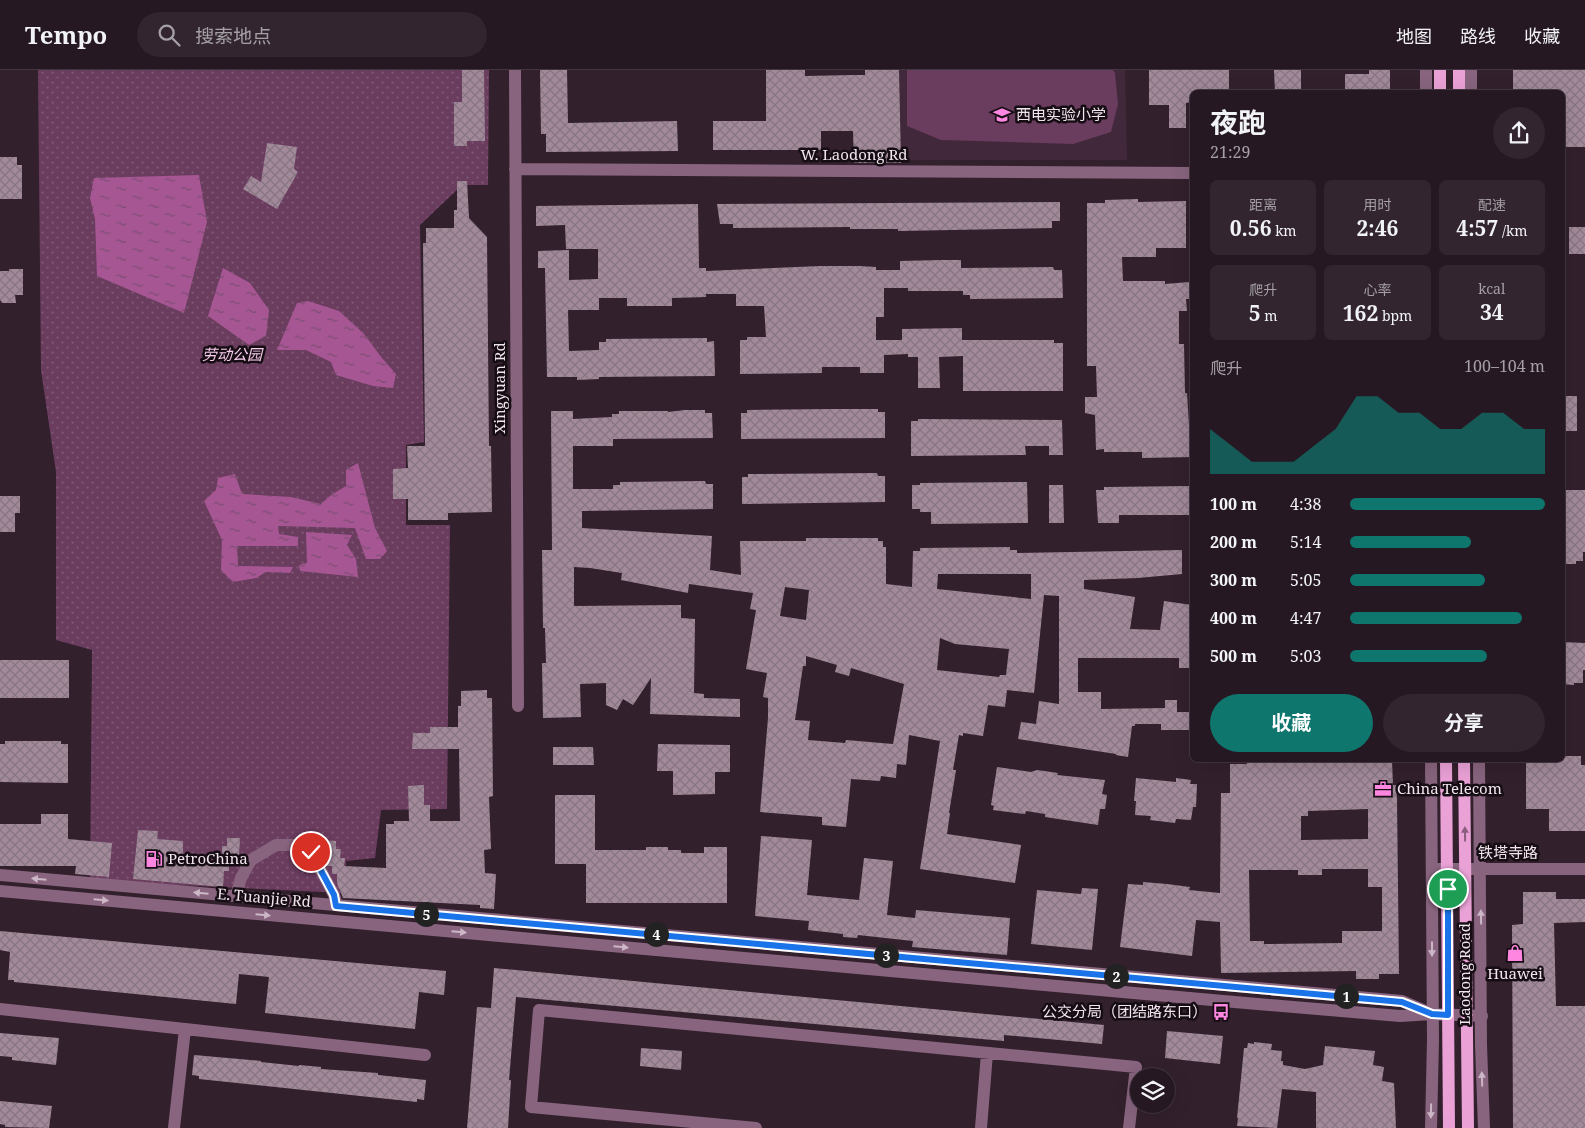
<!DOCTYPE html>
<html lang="zh">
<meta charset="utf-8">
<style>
:root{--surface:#261822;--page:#32252f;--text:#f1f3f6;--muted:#a4a0a5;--line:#423740;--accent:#0f766e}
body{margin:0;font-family:"Noto Serif","Noto Sans SC",serif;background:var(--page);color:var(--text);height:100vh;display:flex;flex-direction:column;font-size:19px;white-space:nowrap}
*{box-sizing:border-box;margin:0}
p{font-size:16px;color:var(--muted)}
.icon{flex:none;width:28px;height:28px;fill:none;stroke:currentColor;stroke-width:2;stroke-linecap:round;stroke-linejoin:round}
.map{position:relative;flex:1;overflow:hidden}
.side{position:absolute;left:1190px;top:20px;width:375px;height:672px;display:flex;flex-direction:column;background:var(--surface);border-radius:8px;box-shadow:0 5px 20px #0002,0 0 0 1px var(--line)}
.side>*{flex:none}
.tools{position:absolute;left:1130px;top:998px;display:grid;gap:10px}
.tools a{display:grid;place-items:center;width:45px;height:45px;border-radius:50%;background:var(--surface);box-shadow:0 5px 20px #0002,0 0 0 1px var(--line);font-size:25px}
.pin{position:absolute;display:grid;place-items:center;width:42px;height:42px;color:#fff;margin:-21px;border:2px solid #fff;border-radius:50%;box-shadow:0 1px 5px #0007}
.km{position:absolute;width:25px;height:25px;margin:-12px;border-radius:50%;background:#222;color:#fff;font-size:14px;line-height:25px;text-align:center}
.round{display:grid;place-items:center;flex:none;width:52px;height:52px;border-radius:26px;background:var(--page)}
.head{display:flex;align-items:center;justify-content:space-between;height:85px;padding:0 20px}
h1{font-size:28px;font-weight:700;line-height:38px}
.stats{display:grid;grid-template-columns:repeat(3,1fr);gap:8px;height:85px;padding:5px 20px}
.stats div{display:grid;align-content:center;border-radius:8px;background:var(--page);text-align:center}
.stats b{font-size:21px;font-weight:700}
.stats small{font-size:14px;font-weight:400}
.stats p{font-size:14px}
.chart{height:140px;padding:10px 20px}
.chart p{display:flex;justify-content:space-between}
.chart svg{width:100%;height:90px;margin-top:5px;fill:var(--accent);opacity:.7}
.action{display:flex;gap:10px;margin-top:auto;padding:10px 20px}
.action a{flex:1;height:58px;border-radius:30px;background:var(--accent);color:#fff;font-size:20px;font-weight:700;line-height:58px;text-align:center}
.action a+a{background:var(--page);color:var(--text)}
ul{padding:0 20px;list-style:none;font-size:16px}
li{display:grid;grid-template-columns:80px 60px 1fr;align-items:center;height:38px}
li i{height:12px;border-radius:6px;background:var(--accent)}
header{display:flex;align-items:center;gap:30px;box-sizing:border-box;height:70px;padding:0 25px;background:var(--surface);border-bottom:1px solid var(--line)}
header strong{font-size:24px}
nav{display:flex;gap:28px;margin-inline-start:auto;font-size:18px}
.search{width:350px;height:45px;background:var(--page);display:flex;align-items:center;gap:12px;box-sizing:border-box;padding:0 18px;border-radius:28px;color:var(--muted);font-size:19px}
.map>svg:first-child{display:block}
</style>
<header>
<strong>Tempo</strong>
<div class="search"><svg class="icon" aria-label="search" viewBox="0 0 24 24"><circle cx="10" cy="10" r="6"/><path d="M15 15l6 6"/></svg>搜索地点</div>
<nav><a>地图</a><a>路线</a><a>收藏</a></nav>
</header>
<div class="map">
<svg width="1585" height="1058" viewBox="0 0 1585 1058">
<defs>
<pattern id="grass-dots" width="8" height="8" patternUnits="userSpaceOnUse" patternTransform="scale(1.25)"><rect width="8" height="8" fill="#6a3c5e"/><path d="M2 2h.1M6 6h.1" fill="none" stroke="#805875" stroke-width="1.8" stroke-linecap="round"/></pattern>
<pattern id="water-ripples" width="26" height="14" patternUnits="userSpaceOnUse" patternTransform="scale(1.25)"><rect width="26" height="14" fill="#a65693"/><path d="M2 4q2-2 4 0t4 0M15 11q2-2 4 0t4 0" fill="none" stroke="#7c4e71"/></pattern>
<pattern id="building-cross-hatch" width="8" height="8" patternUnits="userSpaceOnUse" patternTransform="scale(1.25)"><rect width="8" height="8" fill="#a28a9b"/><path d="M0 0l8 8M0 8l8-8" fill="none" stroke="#877582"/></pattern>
</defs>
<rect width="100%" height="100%" fill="#33202d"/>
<!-- built -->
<path fill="#41283a" d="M877 0H1125L1127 90H878Z"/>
<!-- grass -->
<path fill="url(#grass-dots)" d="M38 0H489L488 115H462L420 155 424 372 406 375V455H450L447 739 381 740 375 788 346 791 345 823 90 811 92 580 56 570V402L41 300Z"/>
<!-- pitch -->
<path fill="#6a3c5e" d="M907 0H1113L1115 3 1118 34 1111 62 1073 74 941 70 907 56Z"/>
<!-- water -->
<path fill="url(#water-ripples)" d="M199 105 207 152 184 243 97 206 95 149 90 128 94 108Z
M223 198 250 213 269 240 266 266 249 275 208 246Z
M308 231 339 241 364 264 382 288 396 304 393 318 373 316 336 305 331 292 306 280H277L297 233Z
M358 393 375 458 387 481 380 489H366L355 458 278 456 279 464 298 467V476H237L238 496 293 497 290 503 266 502 256 508 233 512 221 500 222 470 204 431 216 420 218 408 235 404 242 424 291 427 321 434 331 425 346 416V400Z
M306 462 352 465 347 475 356 489 358 507 300 501 299 495 307 493Z"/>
<!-- building -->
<path fill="url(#building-cross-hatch)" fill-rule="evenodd" d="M462 0H484L485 71H467V76H454V32H462Z
M540 0H567L568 53 677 51 678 81 546 82V64H541Z
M766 0H805V6L854 5H865V0H899L901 93H854L853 61H821V80H713V51H766Z
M1149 0H1229V22H1192V32L1186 33V58H1169V35H1149Z
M1274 0H1301V22H1275Z
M1369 0H1390V22H1345V4H1369Z
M1513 0H1585V77H1562V22H1513Z
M267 73 297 77 294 99 298 102 277 139 243 119 251 106 261 112Z
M0 87H17V95H22V129H0Z
M457 111H467L469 148 487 167 489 376H491L492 442 448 443V450H408V429H393V399L408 398 407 376H425L423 173H426V158H454V140H457Z
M1138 129V132L1186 131V178H1156V187H1122L1123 211H1165V214L1189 212 1190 229H1186L1187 241H1179V274H1184L1185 323H1187L1189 355H1192V387L1142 388V382H1104V379L1096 380 1095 345 1085 343V327H1097L1096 296H1087V133H1105V130Z
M1060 132V151H1052V158L898 161V159H850V157L733 158V154H720L717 134Z
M698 134 699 198H706V201L820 196H859L876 197V200H900V191L943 190H961V198L1053 197 1054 200H1062L1063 228 970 229V225H963V221H908V218H884V247H876V270H902V259L962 258V270H1054V273H1063V321H963V286L939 287 940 318H918V287H908V284L884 285V303H860V297H822V303L740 304V270H747V267H766L764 236H736V224H706V227L672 228V236H627V228H599V240H568L569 281 599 280V272H606V269L707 268V272L714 271 715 306 599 307V309L577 310V307H547L545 198H538V181L569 180V210L598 209V179H566L565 155 536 156V136Z
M1569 157H1585V184H1569Z
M9 199H23V225H15L16 233H2L0 230V201H9Z
M1562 326H1577V361H1562Z
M834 339H878V342H885V368L741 369V343H747V340Z
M685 340H705V343H712L713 368 613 369V376H573V419H613V415H620V412L705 411 706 414H713V439L582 441V458L712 466 710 500 741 505 740 471H806V468H878V471H883V477H886V514L912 517 913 481H920V478L1010 477V480H1017V483L1182 480V504L1138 508 1084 510V519L1135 527 1130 559 1160 560 1164 531 1192 535V598H1179V588H1078V622H1101V639L1165 638V630H1177V642H1192V660H1161V654H1135V656H1132L1128 687 1116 685V684L1018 669 1021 652 1036 654 1039 631 1059 634V526L1044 525 1034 623 1007 620 1005 637 988 635 983 666 963 663V666L959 665 953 700H956L949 743H950L947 764 1021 775 1015 813 920 799 940 671 909 665 906 695 897 694 896 708 881 706 880 711 851 709 846 757 822 755V747L760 742 768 648V628L763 627 767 603 746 599 756 540 750 539 753 523 689 514 688 523 621 510 622 503 590 498 574 497V536L681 535V548L695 549 694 623 704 624V628L740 629V647L650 644 651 608 633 635 623 629 617 640 606 635V613L580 614 581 647 543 648 542 593H546L545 558H543L542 480H552L551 341H573V349L612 347V344H619V341H668V342ZM938 504H1031V529L937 519ZM785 517 809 520 806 550 780 546ZM940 568 955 574 1009 579 1006 605H1000L999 607 937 600ZM806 586 837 595 835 602 849 606 851 598 904 614 893 674 846 670 845 673 808 670 810 651 795 650 803 596H806Z
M918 349 1062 350 1063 385H1049V376H1025L1026 385 911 386V351H918Z
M877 403 878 406H885V432L742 434V407H748V404Z
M1027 412 1028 453 931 454V442H920V439H912V415H920V413Z
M1049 415H1063L1064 453H1049Z
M1192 416V441H1189V445H1119V453H1098L1096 420H1104V417Z
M1562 420H1585V482H1583V491H1576V494H1562Z
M0 426H20V443H15V462H0Z
M1562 572 1585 573V600H1583V613H1574V615L1562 614Z
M0 590H69V628H0Z
M487 620V628H492L493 726 489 727 491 779 484 780 485 803 496 804 494 839 480 838V835L343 828 337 813V804H332V796H327V787H323V770L336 771V779H341L340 788H345L344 796 386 798V754H394V751H409L408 716 424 715V735H430V751H460L459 679H412L413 663H430V657H458V636H461V621Z
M5 671H61V674H68V713L0 712V674H5Z
M658 674 730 675V702H715V724L673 725V701H657Z
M553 677H593L594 695H553Z
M1562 686H1581V695H1585V761H1549V739H1526V690H1562Z
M1361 690H1392L1393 715H1396L1397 729 1399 904H1379V909H1356V901L1221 903 1220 852 1196 850 1192 886 1120 877 1128 814 1143 815V812L1167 814 1190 817 1189 820 1220 823 1221 723H1230V694H1247V693H1361ZM1368 739V769L1301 770V746H1308V741ZM1322 799H1368V817H1382V861H1342V873L1264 874V871H1250L1249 800H1298V805H1322Z
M997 697 1031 702 1037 700 1058 703 1057 705 1105 710 1102 724 1107 725 1105 739H1100L1098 755 1045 747V744L1026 741 1025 744 993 740 994 736 991 735Z
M1136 708 1176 712V708L1191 710 1190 714H1197L1196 737H1193L1191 750 1176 749 1175 753 1150 750 1151 746 1135 745 1136 731H1134Z
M555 725H595V780H646V777H668V780H681V783H704V777H727V833H586V794H555Z
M41 744H68V769L112 773 109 807 75 804 76 796H0V754H41Z
M138 760 158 761 157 769 183 771V792L216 794 217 784H222V776H227V768H240L239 786 235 785 234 794 229 793V801H224L223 817 133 809Z
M761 766 812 770 807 825 859 830 864 788 893 791 887 845 915 848 916 840 1010 848 1007 885 912 877 913 871 858 865 857 868 843 867V864L808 860 809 851 755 846Z
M1082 818 1098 819 1092 880 1031 874 1037 820 1081 824Z
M1523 822H1556V829H1585V852L1554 853 1556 936H1585V1058H1513L1512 855 1523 854Z
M0 861 446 901 444 925 419 922 415 959 265 943 269 907 239 904 236 934 14 912V910H8L10 882 0 880Z
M494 898 1104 955 1102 974 1004 965V971L516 927 509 1010H511L508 1058H467L477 937 491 938Z
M1167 961 1223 966 1220 994 1165 988Z
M0 963 59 968 56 995 12 990V987L0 986Z
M1254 972 1272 974 1271 980 1282 981 1281 991H1283V995L1305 999 1323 995 1325 976 1375 981 1373 995 1384 997 1382 1011 1394 1013 1396 1058H1316V1022L1282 1019 1277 1058 1237 1056 1238 1048H1237L1244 978H1247L1248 973 1254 974Z
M641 978 682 981 681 1000 640 996Z
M194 985 261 991V992L299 996V995L321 997V999L378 1003V1005L426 1010 424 1030 417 1029V1032L199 1009V1006L192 1005Z
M0 1031 52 1036 49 1058 5 1057V1055L0 1054Z"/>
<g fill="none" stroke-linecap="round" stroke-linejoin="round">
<!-- minor -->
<path stroke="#88647e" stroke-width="12" d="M515 0 518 636
M1426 0V22
M1471 0V22
M515 99 1192 103
M1431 690 1433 970 1431 1058
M1479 690 1481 975 1484 1058
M1438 799H1585
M0 805 1402 931 1430 943
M0 821 1223 931 1400 946 1432 944 1482 946
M236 826 241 808 251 790 276 775H295L311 782 334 825 337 835
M0 939 185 959 174 1058
M185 959 425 985
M756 1058 531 1037 539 940 1136 997 1129 1058
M981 1058 987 983"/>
<!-- major -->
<path stroke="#eaa1d6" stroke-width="12" d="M1440 0V22
M1459 0V22
M1446 690 1449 1058
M1464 690 1468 1058"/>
</g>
<!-- one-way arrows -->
<defs><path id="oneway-solid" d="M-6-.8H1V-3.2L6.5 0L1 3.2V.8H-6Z" transform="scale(1.25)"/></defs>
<use fill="#8a5e7e" href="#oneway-solid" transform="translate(1465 764) rotate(-91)"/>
<g fill="#cdb7c6">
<use href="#oneway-solid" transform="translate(39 809) rotate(-175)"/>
<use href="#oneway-solid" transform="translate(201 823) rotate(-175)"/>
<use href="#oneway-solid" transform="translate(101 830) rotate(5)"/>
<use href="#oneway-solid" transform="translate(263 845) rotate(5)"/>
<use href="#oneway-solid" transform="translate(1481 847) rotate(-91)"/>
<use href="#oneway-solid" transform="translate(459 862) rotate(5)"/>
<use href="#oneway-solid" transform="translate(621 877) rotate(5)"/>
<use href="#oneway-solid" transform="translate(1432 879) rotate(90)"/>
<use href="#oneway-solid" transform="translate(1482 1009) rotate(-92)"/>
<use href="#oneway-solid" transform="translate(1431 1041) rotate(91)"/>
</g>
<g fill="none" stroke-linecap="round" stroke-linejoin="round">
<!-- route casing -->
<g stroke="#fff" stroke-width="10">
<path id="route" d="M311 782 334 825 336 836 1402 932 1432 944 1448 945V819"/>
</g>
<!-- route -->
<use href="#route" stroke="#1a73e8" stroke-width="6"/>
</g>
<!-- icons -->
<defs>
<g id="school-bare" transform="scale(1.35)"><path d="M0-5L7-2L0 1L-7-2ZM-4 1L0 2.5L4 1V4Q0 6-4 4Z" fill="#fe86e1" stroke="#150d13" stroke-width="2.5" paint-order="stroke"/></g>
<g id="office-bare" transform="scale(1.35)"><path d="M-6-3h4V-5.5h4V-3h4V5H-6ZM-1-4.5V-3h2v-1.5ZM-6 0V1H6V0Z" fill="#fe86e1" stroke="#150d13" stroke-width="2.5" paint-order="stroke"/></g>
<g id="fuel-bare" transform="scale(1.35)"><path d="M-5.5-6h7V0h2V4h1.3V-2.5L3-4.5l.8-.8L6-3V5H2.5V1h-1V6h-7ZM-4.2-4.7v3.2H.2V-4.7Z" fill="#fe86e1" stroke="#150d13" stroke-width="2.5" paint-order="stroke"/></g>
<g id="shop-bare" transform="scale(1.35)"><path d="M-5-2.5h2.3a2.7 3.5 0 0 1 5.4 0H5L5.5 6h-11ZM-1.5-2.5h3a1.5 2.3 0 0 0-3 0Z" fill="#fe86e1" stroke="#150d13" stroke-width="2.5" paint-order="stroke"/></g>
<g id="bus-bare" transform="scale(1.35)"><path d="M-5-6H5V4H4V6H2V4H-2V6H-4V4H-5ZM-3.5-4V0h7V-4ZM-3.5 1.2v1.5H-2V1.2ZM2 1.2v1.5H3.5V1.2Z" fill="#fe86e1" stroke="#150d13" stroke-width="2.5" paint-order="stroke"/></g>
</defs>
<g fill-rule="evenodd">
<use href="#school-bare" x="1002" y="45"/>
<use href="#office-bare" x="1383" y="719"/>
<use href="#fuel-bare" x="154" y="789"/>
<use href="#shop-bare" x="1515" y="883"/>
<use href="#bus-bare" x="1221" y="942"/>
</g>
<g text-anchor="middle" stroke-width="5" stroke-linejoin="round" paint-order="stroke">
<!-- poi labels -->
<g font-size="15" fill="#f2e4ed" stroke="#150d13" text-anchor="start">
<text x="1016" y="50">西电实验小学</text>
<text x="1397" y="724">China Telecom</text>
<text x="168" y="794">PetroChina</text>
<text x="1515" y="909" text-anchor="middle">Huawei</text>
<text x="1207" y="947" text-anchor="end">公交分局（团结路东口）</text>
</g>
<!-- street labels -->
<g font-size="15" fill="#f2e4ed" stroke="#150d13">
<text x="854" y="90">W. Laodong Rd</text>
<text transform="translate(500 318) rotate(-90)" y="5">Xingyuan Rd</text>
<text x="1508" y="788">铁塔寺路</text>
<text transform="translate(264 828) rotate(5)" y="5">E. Tuanjie Rd</text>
<text transform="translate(1465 904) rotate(-90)" y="5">Laodong Road</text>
</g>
<!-- park labels -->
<g font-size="15" font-style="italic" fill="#f7cbea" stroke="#150d13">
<text x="232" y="290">劳动公园</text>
</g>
</g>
</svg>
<div class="tools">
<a><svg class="icon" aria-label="layers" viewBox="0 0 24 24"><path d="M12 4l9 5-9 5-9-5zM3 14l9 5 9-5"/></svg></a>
</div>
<div class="pin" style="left:1448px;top:819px;background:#1e9e55"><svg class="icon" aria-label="arrive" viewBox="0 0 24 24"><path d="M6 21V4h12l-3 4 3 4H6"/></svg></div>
<div class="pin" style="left:311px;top:782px;background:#d93025"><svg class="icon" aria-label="check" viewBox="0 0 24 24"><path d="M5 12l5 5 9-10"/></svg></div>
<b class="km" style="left:1346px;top:926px">1</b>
<b class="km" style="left:1116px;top:906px">2</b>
<b class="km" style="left:886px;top:885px">3</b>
<b class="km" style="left:656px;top:864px">4</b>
<b class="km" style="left:426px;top:844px">5</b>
<section class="side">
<div class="head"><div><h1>夜跑</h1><p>21:29</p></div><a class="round"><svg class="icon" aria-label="share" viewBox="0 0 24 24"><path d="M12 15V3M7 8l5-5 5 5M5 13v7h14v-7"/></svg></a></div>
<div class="stats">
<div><p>距离</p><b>0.56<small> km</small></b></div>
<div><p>用时</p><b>2:46</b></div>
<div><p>配速</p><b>4:57<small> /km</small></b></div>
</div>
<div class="stats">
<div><p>爬升</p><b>5<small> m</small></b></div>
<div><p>心率</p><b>162<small> bpm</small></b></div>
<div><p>kcal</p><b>34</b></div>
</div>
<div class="chart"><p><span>爬升</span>100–104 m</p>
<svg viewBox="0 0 160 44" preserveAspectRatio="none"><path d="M0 44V22L10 30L20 38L30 38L40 38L50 30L60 22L70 6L80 6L90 14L100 14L110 22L120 22L130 14L140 14L150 22L160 22V44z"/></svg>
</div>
<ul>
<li><b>100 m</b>4:38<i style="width:100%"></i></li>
<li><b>200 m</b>5:14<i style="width:62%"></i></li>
<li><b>300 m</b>5:05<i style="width:69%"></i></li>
<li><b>400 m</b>4:47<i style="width:88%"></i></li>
<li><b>500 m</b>5:03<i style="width:70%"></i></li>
</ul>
<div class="action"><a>收藏</a><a>分享</a></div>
</section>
</div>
